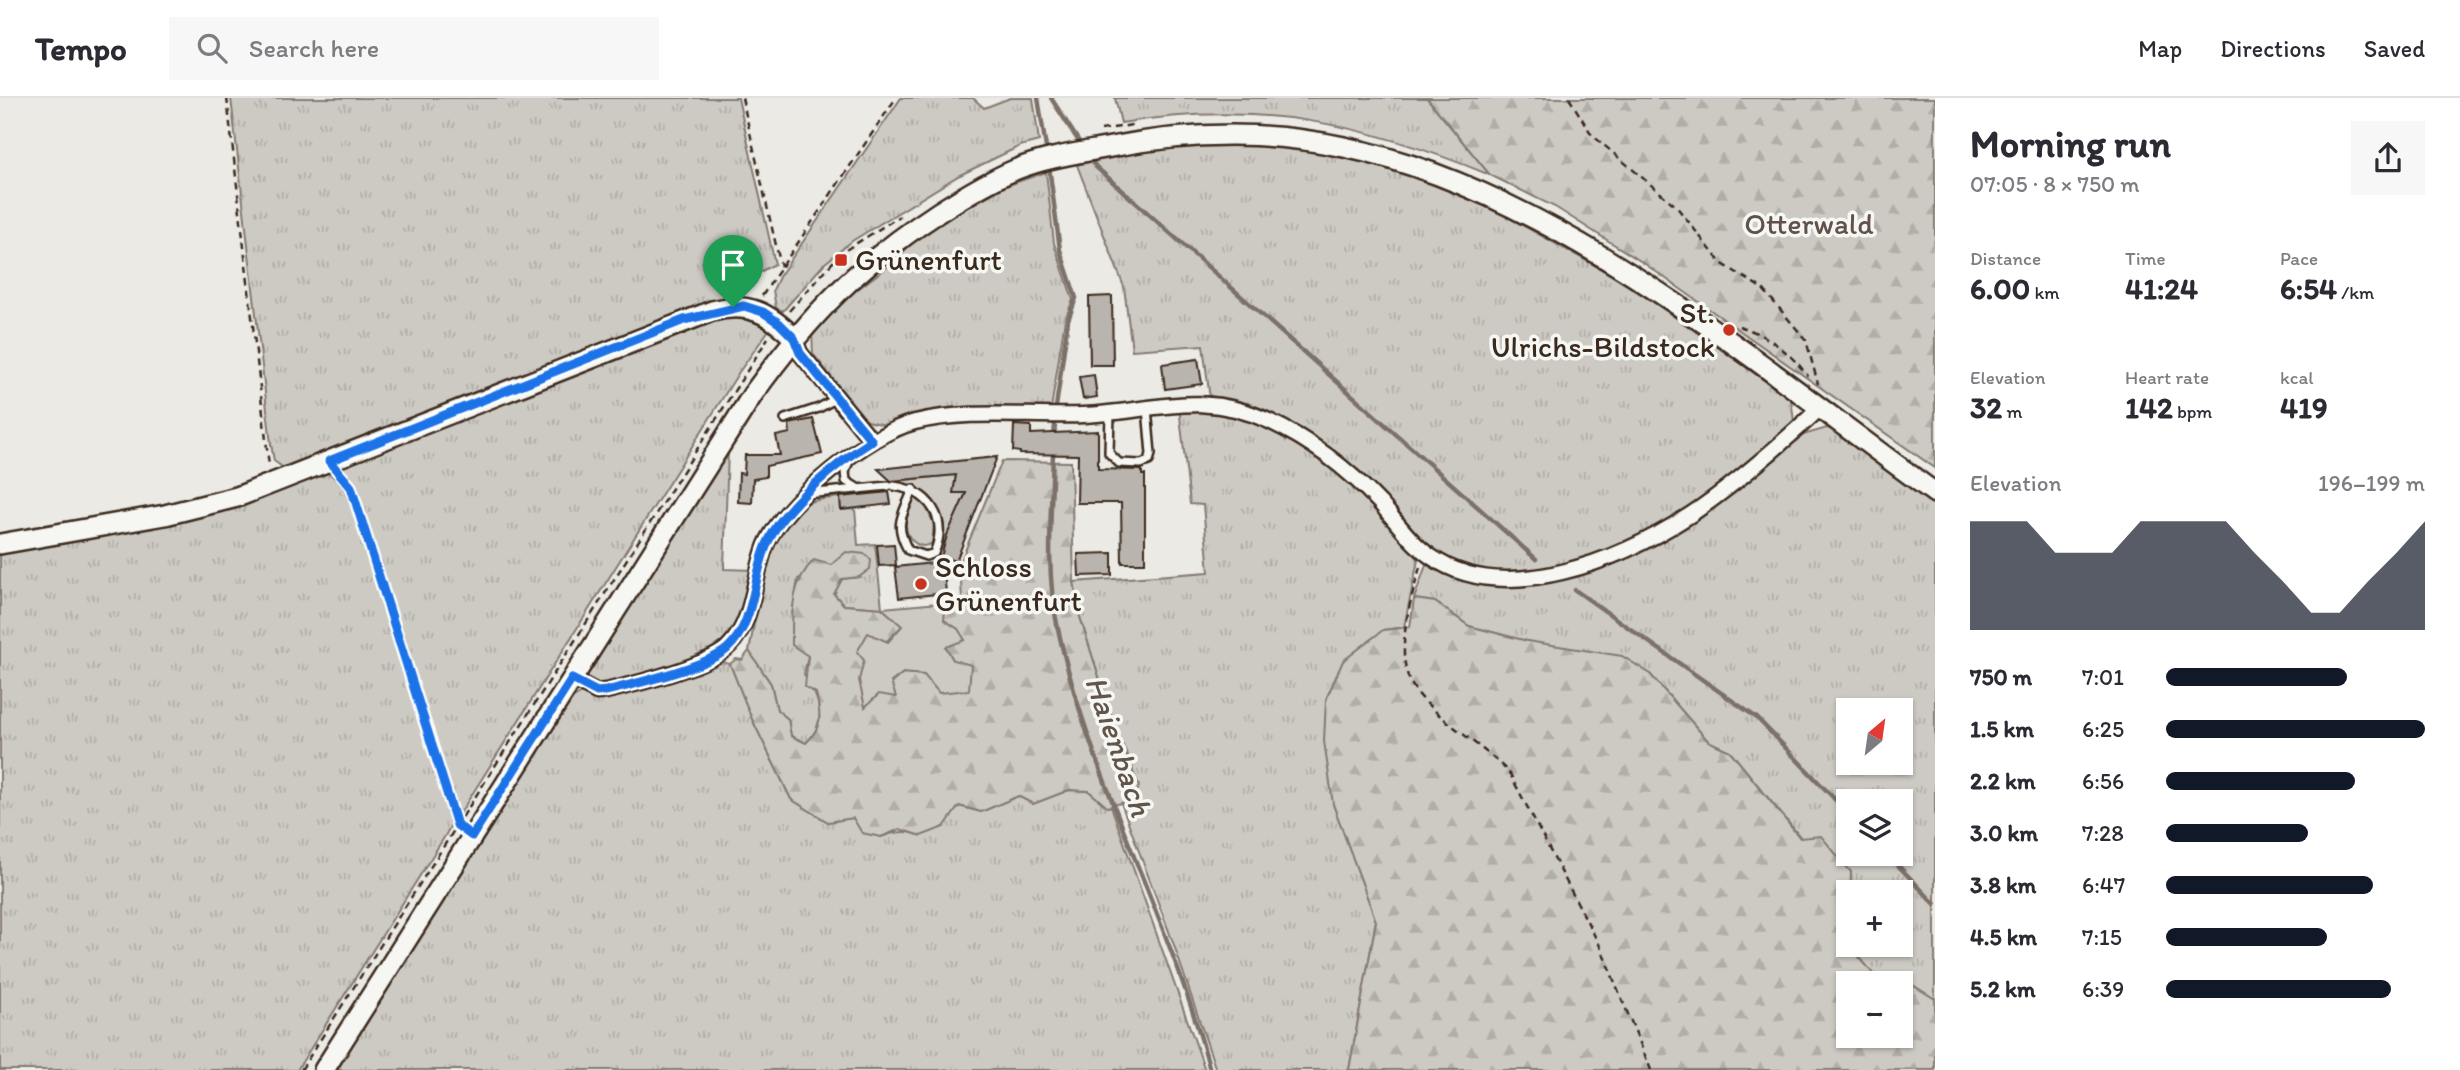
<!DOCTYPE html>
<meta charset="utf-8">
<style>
:root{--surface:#fff;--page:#f7f7f7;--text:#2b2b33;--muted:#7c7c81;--line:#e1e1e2;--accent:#111827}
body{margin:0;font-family:Itim,sans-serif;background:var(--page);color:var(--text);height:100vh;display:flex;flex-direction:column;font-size:26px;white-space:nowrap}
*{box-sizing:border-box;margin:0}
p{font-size:23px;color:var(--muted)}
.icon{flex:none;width:38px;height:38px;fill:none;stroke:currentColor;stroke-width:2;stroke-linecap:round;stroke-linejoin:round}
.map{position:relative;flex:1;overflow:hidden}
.drawer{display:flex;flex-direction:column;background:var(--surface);width:525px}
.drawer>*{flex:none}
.needle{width:46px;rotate:29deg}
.tools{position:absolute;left:1836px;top:600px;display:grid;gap:14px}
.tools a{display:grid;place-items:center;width:77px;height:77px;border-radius:0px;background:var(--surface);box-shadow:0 2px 5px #0004;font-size:35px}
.pin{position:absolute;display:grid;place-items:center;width:60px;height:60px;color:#fff;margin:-72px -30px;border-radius:50% 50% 50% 0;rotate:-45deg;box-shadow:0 0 7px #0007}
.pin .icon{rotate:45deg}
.round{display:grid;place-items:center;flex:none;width:74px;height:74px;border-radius:0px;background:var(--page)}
.summary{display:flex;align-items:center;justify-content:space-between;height:119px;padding:0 35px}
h1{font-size:38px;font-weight:700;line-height:52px}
.figures{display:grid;grid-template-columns:repeat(3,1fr);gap:10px;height:119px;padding:7px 35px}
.figures div{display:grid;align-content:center}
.figures b{font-size:30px;font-weight:700}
.figures small{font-size:19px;font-weight:400}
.figures p{font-size:19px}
.chart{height:196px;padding:14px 35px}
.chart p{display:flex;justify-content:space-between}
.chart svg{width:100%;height:126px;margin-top:7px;fill:var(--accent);opacity:.7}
ul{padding:0 35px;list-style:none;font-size:23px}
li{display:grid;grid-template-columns:112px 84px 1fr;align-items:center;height:52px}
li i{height:18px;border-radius:9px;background:var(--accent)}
header{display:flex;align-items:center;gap:42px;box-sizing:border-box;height:98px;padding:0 35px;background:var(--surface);border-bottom:2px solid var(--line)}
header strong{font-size:33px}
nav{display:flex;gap:38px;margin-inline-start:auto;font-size:24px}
.search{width:490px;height:63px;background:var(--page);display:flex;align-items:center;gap:18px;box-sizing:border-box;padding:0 24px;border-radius:0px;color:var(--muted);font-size:26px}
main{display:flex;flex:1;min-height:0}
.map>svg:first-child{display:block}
</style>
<header>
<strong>Tempo</strong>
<div class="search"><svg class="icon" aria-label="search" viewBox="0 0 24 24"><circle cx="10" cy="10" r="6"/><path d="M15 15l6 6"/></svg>Search here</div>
<nav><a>Map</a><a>Directions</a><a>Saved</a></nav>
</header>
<main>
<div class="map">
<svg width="1935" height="972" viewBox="0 0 1935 972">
<defs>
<pattern id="grass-tufts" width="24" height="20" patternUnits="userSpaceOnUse" patternTransform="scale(1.75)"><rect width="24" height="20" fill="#cdcac4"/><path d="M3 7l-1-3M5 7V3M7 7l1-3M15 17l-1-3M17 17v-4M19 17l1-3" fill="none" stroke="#b1aea8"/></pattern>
<pattern id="forest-firs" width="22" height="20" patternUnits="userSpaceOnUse" patternTransform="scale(1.75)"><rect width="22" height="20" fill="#cdcac4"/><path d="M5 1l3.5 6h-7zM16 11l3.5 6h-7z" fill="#b1aea8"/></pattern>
</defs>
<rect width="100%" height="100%" fill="#ebeae5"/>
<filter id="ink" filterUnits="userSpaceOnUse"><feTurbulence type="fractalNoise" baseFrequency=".0143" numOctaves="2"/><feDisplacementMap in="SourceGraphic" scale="14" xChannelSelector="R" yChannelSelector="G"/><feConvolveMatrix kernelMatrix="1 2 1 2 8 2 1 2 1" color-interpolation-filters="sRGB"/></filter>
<g filter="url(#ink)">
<!-- grass -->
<path fill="url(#grass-tufts)" stroke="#847a71" stroke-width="2" fill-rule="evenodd" d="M231 0H738L775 166 733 188 737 198 692 212 285 371 274 363 271 346Z
M901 0H973L984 10 1010 0H1033L1039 43 1020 48 958 78 852 143 824 166 783 213 776 210 773 192 779 179Z
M1115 0H1427L1490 77C1364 25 1257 2 1121 25Z
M1209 44 1307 50 1354 59 1405 75 1495 112 1628 186 1791 301 1794 323C1780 346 1695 408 1670 422 1599 463 1494 506 1422 444 1394 420 1374 386 1345 364 1334 356 1318 351 1306 346 1274 331 1242 316 1210 301L1203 247 1132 252 1124 189 1077 67 1117 56Z
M1046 74 1054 145 1073 202 1065 221 1051 311 930 315 886 327 867 323 813 256 812 234 846 200 895 163 920 136 1006 88Z
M748 218 771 229 739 274 459 717 356 389 340 367 702 222Z
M1179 309C1285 314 1347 378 1414 452L1418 462 1404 529 1383 532 1333 706 1376 823 1349 972H1216L1174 847 1121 705 1135 701 1132 665 1118 639 1079 516 1074 484 1209 474 1203 407 1190 406Z
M1827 330 1836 333 1935 404V901L1909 885 1875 878 1855 854 1854 847H1900V794H1850L1851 774 1801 740 1730 653 1708 643 1649 575 1469 528 1435 504 1414 501 1426 467 1464 482 1486 486 1598 470 1793 340ZM1848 612H1900V665H1848ZM1848 704H1900V756H1848Z
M728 351 724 471 753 472C747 495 742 525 725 543 710 559 612 591 591 584L587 577 588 570Z
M329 375 346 390 411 590 451 727 445 738 297 972H0V454L220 412Z
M840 399 841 412 855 411 858 447 875 446 882 510 844 507 834 496 842 481 859 479 831 467 798 481 792 517 808 558 804 576C819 600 829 623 806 645L791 638 788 621 777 612 771 586 749 553C758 511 764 434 803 407 812 401 828 401 840 399Z
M722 564 730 566 752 621 791 701 828 724 853 720 881 739C920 723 925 755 959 708L981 714 1018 698 1033 706 1069 692 1089 693 1107 709 1111 708 1205 972H334L567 604 582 595 597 601 618 598Z"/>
<!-- forest -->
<path fill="url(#forest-firs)" stroke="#847a71" stroke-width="2" fill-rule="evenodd" d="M1427 0H1935V370L1645 166 1555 109 1490 77Z
M1002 363 1071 364 1074 484 1079 516 1118 639 1139 688 1135 701 1107 709 1089 693 1069 692 1033 706 1018 698 981 714 959 708 944 729 921 738 900 731 881 739 862 735 853 720 828 724 791 701 752 621 730 566 736 561 742 562 749 553 771 586 777 612 788 621 791 638 806 645C823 629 821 617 816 595L805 589 808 558 792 547C792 516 790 485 814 462L831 467 846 454 865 456 871 462 870 471 859 479 842 481 834 496 844 507 882 510 902 528C871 562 854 556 865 608L903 575 924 577 953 562 946 549 958 531 944 522 945 510 962 502 960 465Z
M1414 501 1435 504 1469 528 1527 543 1622 558 1649 575 1708 643 1730 653 1800 740 1821 738 1851 774 1848 847H1854L1855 854 1875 878 1909 885 1935 901V972H1349L1376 823 1333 706 1324 643 1326 601 1343 563 1383 532 1410 529ZM1848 886H1900V938H1848Z"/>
<!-- garden -->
<path fill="#cdcac4" stroke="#847a71" stroke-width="2" d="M956 377 954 394 966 395 944 448C941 409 935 393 894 383Z
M914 399 924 404 934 426 932 445C919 454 906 440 906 427 906 417 911 408 914 399Z
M962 503 945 510 944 522 958 531 965 542 946 549 953 562 971 567 969 592 939 595 924 577 903 575 891 584 896 599 879 596 865 609 859 582 864 562 857 554 868 535 888 544 902 528 882 510Z"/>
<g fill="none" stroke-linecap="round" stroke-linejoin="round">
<!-- stream -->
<path stroke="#7c7167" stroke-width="4.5" d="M1038 0 1047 56
M1051 0 1083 50
M1090 60 1096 69 1536 461
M1049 68 1060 152 1076 200 1068 222 1056 309
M1054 340 1055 326
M1053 352C1052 409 1045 469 1057 526 1089 680 1170 820 1210 972
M1575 492 1757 620 1848 715
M1887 756 1935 806"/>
</g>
<!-- building -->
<path fill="#bab4ae" stroke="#3b2a1e" stroke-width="2" d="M1112 198 1113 267H1090L1089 199Z
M1198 261 1202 286 1165 291 1162 266Z
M1094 277 1097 299 1083 301 1079 279Z
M813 321 822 356 766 368V379L753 381 752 405 738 404 739 375 744 376 745 357H780L776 338 790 335 789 326Z
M1014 327 1031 328V336L1098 333V371L1142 372V377H1145V465H1122L1121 405H1077L1078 357 1020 356V354L1013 353Z
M997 359 956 463 941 459 947 437 966 395H953L956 377 891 383 878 371Z
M889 394 891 406 841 412 840 399Z
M894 446 896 467 879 468 877 447Z
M1112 455V477L1079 478 1078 456Z
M943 464 946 495 899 500 895 469Z"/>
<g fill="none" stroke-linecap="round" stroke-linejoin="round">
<!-- service casing -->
<g stroke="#3b2a1e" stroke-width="12">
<path id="service" d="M1110 315 1109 355 1119 365 1141 366 1149 363 1151 356 1147 310
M785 321 819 310 837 300
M850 361 845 373 846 383 859 391
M894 388C929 393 949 420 934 455L926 458 908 452C893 424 903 418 913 391
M806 396 888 388"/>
</g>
<!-- minor casing -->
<g stroke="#3b2a1e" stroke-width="19">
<path id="minor" d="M794 240 800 255 872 343
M572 581 597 594 606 593C635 586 710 568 729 548 755 522 753 479 766 447 784 403 870 335 915 324 970 311 1027 319 1083 317 1152 314 1200 291 1269 323 1310 342 1349 372 1380 405 1396 423 1410 444 1430 458 1504 511 1622 461 1690 417 1735 387 1779 348 1819 311"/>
</g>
<!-- tertiary casing -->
<g stroke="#3b2a1e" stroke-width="24">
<path id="tertiary" d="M0 446 165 417 237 399 712 213C748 204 768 214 794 240
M324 972 753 296C810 217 858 167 939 114 964 98 990 82 1017 71 1047 59 1080 55 1111 49 1189 34 1266 32 1344 49 1559 94 1760 269 1935 395"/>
</g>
<!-- path -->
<path stroke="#3b2a1e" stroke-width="2.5" stroke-dasharray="7 5" stroke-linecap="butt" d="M227 0 269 368
M742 0 781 169
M1569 0 1592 37 1676 108 1721 165 1763 191 1806 242 1818 286
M1101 32 1132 27
M762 198 896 0
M789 213 841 155 900 118
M1739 228C1770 238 1789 254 1808 278
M342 376 353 397 457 728
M1420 469C1411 502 1396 548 1409 581 1422 613 1486 648 1510 676L1600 848 1651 972
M301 972 768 240"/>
<!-- service -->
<use href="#service" stroke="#f6f6f2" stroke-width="7"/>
<!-- minor -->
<use href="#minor" stroke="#f6f6f2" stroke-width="14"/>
<!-- tertiary -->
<use href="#tertiary" stroke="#f6f6f2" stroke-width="19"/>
</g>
</g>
<g fill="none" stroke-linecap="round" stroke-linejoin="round" filter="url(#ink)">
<!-- route casing -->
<g stroke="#fff" stroke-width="14">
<path id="route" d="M744 208 763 214 779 225 794 240 800 255 872 343C838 364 786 406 769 442 752 475 757 524 727 551 706 569 635 586 606 593L597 594 572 581 472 738 457 727 351 389 329 363 684 222Z"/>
</g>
<!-- route -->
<use href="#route" stroke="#1a73e8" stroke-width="9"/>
</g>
<!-- markers -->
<g fill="#c8321e" stroke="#f6f6f2" stroke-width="2.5">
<rect x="834" y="155" width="14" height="14" rx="3.5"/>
<circle cx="1729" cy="232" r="7"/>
<circle cx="921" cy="486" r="7"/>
</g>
<g text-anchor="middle" stroke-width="7" stroke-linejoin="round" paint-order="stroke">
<!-- park labels -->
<g font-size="30" fill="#605248" stroke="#f6f6f2">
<text x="1809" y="136">Otterwald</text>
</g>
<!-- poi labels -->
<g font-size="30" fill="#3b2a1e" stroke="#f6f6f2" text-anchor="start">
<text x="855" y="172">Grünenfurt</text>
<text x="1715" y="225" text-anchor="end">St.<tspan x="1715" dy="34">Ulrichs-Bildstock</tspan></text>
<text x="935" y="479">Schloss<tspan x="935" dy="34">Grünenfurt</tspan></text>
</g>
<!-- water labels -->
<g font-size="32" font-style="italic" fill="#615449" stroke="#f6f6f2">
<text transform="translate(1119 648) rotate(71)" y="11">Haienbach</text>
</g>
</g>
</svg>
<div class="tools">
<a><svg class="needle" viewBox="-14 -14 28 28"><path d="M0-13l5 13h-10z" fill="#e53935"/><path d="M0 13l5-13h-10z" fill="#7c7c81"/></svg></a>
<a><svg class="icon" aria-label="layers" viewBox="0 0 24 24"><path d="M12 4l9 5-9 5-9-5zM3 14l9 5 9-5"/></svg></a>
<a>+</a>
<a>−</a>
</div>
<div class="pin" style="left:733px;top:209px;background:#1e9e55"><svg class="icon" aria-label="arrive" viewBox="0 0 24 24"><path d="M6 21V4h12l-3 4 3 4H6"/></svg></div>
</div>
<section class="drawer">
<div class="summary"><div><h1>Morning run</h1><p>07:05 · 8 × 750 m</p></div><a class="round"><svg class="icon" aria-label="share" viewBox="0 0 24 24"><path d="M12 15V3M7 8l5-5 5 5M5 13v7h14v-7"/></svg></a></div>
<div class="figures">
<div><p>Distance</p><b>6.00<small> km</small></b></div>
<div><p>Time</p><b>41:24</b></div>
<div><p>Pace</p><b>6:54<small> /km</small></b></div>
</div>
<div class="figures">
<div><p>Elevation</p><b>32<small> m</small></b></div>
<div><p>Heart rate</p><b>142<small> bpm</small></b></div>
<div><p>kcal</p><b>419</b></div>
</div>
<div class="chart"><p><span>Elevation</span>196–199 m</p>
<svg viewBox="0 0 160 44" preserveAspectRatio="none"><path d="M0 44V6L10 6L20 6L30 17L40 17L50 17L60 6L70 6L80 6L90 6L100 17L110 27L120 38L130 38L140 27L150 17L160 6V44z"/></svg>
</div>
<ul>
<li><b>750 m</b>7:01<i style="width:70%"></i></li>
<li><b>1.5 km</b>6:25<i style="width:100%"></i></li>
<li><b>2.2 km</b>6:56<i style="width:73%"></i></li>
<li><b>3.0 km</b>7:28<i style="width:55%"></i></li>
<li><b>3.8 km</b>6:47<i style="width:80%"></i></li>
<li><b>4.5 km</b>7:15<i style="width:62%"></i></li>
<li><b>5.2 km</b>6:39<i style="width:87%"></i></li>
</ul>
</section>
</main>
